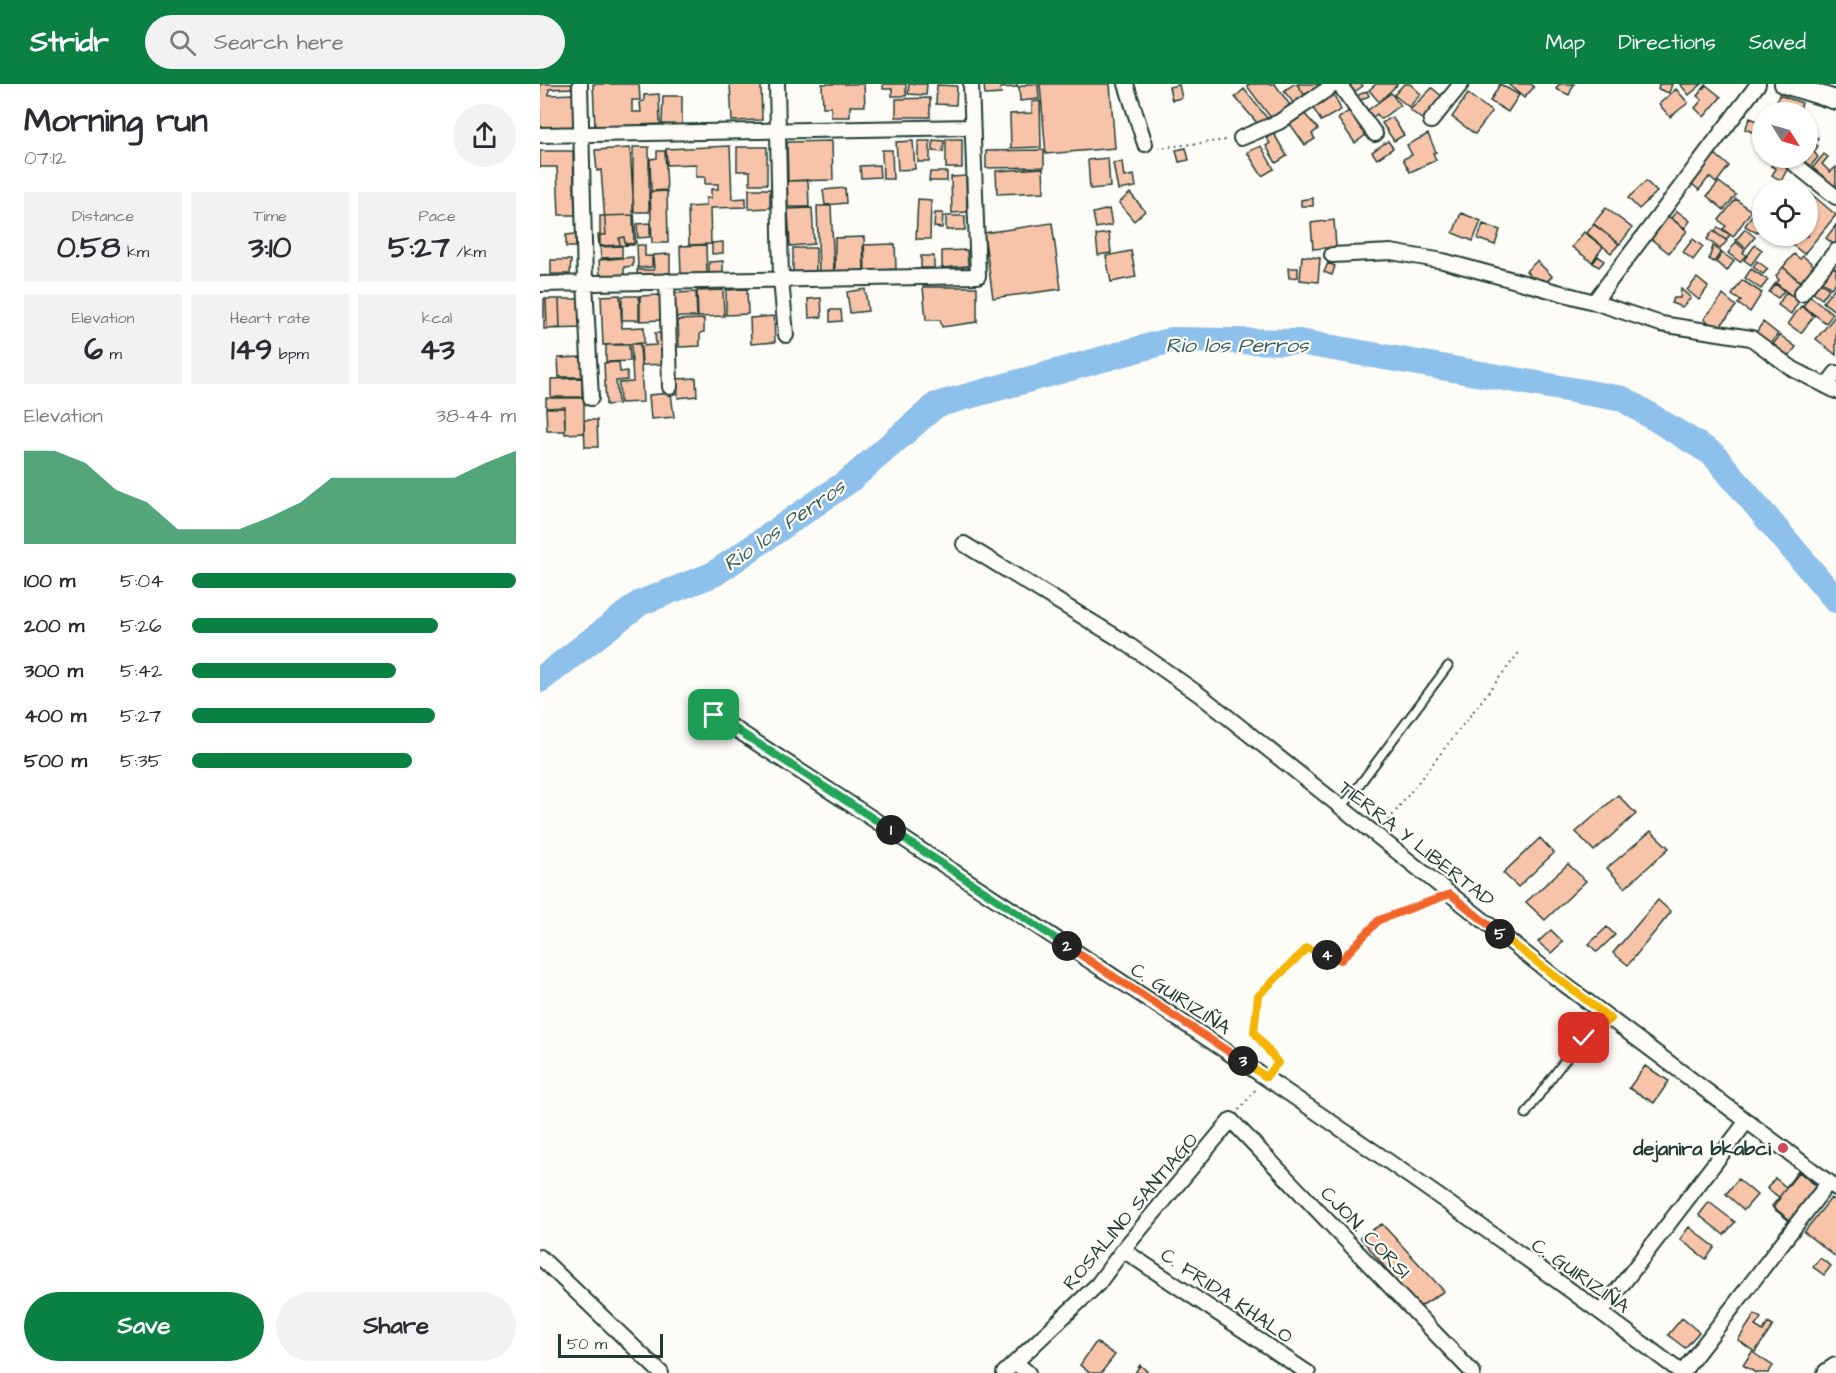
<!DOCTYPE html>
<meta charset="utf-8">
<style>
:root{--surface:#fff;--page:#f2f2f3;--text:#2b2b33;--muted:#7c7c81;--accent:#0b8043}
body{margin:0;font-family:"Architects Daughter",sans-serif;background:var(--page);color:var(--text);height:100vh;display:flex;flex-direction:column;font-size:22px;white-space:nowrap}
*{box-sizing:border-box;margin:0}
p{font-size:20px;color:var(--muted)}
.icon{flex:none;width:33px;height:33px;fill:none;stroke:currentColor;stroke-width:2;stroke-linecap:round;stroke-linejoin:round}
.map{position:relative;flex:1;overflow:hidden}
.sheet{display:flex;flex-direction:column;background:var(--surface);width:540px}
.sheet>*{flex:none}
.needle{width:39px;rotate:127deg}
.tools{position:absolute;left:1212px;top:18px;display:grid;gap:12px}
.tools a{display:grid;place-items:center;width:66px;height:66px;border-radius:50%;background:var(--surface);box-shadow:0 2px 4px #0004;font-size:30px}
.scale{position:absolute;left:18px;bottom:15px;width:105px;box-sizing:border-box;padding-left:6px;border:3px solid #1f3d34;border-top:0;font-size:16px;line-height:21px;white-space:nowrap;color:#1f3d34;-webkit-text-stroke:4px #fdfcf7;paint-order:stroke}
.pin{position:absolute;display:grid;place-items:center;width:51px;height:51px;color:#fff;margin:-26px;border-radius:12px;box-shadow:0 3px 9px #0006}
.km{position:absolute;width:30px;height:30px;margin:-15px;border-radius:50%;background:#222;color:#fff;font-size:16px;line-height:30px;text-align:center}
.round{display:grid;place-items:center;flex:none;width:63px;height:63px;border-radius:32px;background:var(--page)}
.headline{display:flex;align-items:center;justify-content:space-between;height:102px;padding:0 24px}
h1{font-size:33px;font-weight:800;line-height:45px}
.stats{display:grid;grid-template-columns:repeat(3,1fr);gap:9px;height:102px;padding:6px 24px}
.stats div{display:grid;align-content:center;border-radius:0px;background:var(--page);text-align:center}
.stats b{font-size:30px;font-weight:800}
.stats small{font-size:16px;font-weight:400}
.stats p{font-size:16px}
.chart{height:168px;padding:12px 24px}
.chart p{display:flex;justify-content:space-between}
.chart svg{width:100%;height:108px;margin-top:6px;fill:var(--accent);opacity:.7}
.primary-button{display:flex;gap:12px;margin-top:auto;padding:12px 24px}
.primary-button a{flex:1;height:69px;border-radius:36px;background:var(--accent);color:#fff;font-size:24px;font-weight:800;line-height:69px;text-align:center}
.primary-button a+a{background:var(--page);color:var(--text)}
ul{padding:0 24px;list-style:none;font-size:20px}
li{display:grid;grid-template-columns:96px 72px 1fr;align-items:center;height:45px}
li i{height:15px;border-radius:8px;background:var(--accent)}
header{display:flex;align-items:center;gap:36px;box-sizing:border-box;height:84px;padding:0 30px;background:var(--accent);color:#fff}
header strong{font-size:28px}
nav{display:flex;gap:33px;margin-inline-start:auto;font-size:21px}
.search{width:420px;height:54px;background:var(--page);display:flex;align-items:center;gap:15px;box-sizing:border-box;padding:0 21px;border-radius:33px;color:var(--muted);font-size:22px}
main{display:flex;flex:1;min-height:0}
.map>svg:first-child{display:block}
</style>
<header>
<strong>Stridr</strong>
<div class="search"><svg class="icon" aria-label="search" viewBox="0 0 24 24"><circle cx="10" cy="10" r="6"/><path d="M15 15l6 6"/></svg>Search here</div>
<nav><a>Map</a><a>Directions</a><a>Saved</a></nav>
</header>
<main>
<section class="sheet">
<div class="headline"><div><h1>Morning run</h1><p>07:12</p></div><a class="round"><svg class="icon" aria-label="share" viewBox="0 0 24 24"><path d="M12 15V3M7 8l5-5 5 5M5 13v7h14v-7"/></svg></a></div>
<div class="stats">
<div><p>Distance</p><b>0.58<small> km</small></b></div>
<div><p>Time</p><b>3:10</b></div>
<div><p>Pace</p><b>5:27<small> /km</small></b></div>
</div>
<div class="stats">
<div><p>Elevation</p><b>6<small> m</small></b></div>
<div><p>Heart rate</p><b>149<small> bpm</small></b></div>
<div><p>kcal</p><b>43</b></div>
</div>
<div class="chart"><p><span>Elevation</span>38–44 m</p>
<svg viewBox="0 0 160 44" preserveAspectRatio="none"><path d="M0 44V6L10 6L20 11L30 22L40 27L50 38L60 38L70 38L80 33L90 27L100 17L110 17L120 17L130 17L140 17L150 11L160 6V44z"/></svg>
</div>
<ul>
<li><b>100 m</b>5:04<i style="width:100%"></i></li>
<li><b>200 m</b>5:26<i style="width:76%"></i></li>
<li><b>300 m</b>5:42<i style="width:63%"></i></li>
<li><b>400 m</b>5:27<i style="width:75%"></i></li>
<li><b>500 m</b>5:35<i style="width:68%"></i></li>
</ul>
<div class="primary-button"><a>Save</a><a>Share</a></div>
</section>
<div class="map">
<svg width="1296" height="1289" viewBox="0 0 1296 1289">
<rect width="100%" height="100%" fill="#fdfcf7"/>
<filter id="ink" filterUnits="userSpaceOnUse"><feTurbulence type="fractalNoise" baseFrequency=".0167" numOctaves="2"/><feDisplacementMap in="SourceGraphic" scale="12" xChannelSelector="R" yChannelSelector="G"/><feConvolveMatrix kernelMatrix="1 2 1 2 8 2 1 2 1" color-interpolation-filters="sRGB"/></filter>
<g filter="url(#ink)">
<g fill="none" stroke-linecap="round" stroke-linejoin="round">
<!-- river -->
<path stroke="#8dc0ea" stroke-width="26" d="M0 596 100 519 174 490 310 396 396 321 632 256 759 258 1083 315 1173 370 1296 516"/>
</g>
<!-- building -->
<path fill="#f8c4a9" stroke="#1f3d34" stroke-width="1.5" d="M0 0H35V4L9 5V11L34 10 35 43 0 44Z
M53 0H99L100 16H92V28H101L100 18 104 17V11L119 10 120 40 55 43Z
M190 0H221L222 36 192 37Z
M282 0H324L325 22H310V33H291V23H283Z
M343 0H366V12H352V5H343Z
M369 0H387L386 11 368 10Z
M444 0H477L478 3 460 4 461 10 445 11Z
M487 0H498L499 15 480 17 479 3Z
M500 0H570L575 64 506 70Z
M710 0H735L752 24 734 38 707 2Z
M754 0H757L766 13 755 21 744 7Z
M757 0H788L768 16Z
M812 0H821L823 2 813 9 808 2Z
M836 0H857V1L839 18 829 6Z
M864 0H870L881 10 869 23 854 11Z
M960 0 979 11 968 28 950 17Z
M968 0H991L994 3 984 14Z
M1019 0H1034L1029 11 1016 5Z
M1119 0H1132L1129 9 1118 5Z
M1140 0H1162L1149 11Z
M397 1 417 2 416 21 396 20Z
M639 1 642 14 632 16 629 3Z
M1166 1 1181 13 1164 33 1155 24 1162 16 1157 12Z
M892 4 904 14 883 36 870 26Z
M704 5 727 34 718 40 695 13Z
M1136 5 1148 19 1130 33 1119 20Z
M792 7 801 26 781 37 770 19Z
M827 7 829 12 817 18 814 13Z
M851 9 860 21 841 35 837 30 829 36 824 29Z
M928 10 952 28 935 50 912 33Z
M1239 11 1262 19 1260 25 1264 28H1233Z
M123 12H142V41L122 40Z
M390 14V33H356V15Z
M500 17 501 63 471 64 470 30 492 29V18Z
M810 26 827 50 815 59 798 35Z
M763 28 778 45 772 50 775 55 765 61 748 37Z
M852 33 864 51 854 57 842 39Z
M1210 34 1222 39V52L1205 45Z
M1272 49 1278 54 1274 59 1278 62 1274 68 1278 73 1269 84 1257 74H1268V54Z
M734 50 747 72 736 79 726 62 730 59 726 54Z
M888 50 896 68 893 69 896 76 870 88 863 75 872 71 867 61Z
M406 55H422V84H406Z
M393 56 404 57 403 68 393 67Z
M292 57 293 96 248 97 247 58Z
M373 57 375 85 358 86 356 58Z
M378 57H390V78H378Z
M848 57 853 64 837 75 832 68Z
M190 62 192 115 206 114V123L170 124 171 159 183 158V169L172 170V160L149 161 148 123 166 122V114H171V105H178V100H165V93H156V80L127 81 126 65Z
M721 62 734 85 722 92 707 68Z
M93 63H109V128H93Z
M197 63H227V100H210V87H197Z
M90 64 96 159 85 160 84 153 79 154 80 161 59 162 58 151H66L61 86 57 87 55 66Z
M646 64 649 76 639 78 636 66Z
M342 66H352L353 95H343Z
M504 66V83L446 84V67Z
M0 67H33L35 131H19L17 83H0Z
M117 67H125L127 106 111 107 110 75 117 74Z
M1175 70 1189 82 1176 99 1169 93 1159 106 1152 100Z
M1284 70 1288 73 1282 80 1290 88 1296 83V106L1271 86Z
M568 74 570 103 550 105 548 76Z
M1236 74 1249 82 1241 97 1232 91 1236 85 1231 82Z
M582 78 584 93 594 91 596 103 578 106 573 79Z
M339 81 340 93 321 94 320 82Z
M503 84 504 108 457 110 456 87Z
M390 88H407V97H389Z
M426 92 427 128 412 129 411 93Z
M268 96 269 123H248L247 97Z
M1106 97 1117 108 1099 125 1088 114Z
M1179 98 1196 111 1184 126 1167 112Z
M305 104 306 119 285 121 283 106Z
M209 105H230V124L209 125Z
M127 107 128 159H112L110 108Z
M1269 108 1296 131 1264 170 1241 152H1268Z
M590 109 605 127 594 137 579 119Z
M773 114V122H761V116Z
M378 115 391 116 390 155H376Z
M1196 115 1211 127 1193 153 1183 145 1186 142 1179 136Z
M277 122H291L294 189H279Z
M1217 123 1222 126V140L1217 149 1205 142Z
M272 124 274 160 250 162 248 125Z
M1066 124 1092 144 1080 160 1053 140Z
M569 125 572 141 556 144 553 129Z
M1137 127 1150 137 1145 144 1131 134Z
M395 129H403L402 144 394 143Z
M921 129 941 137 933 157 913 149Z
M93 131 94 161 60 162V132Z
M406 132H425V146H406Z
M1128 132 1147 147 1129 169 1111 155Z
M794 136 796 163 773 165 771 139Z
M110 139V153L98 154 97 140Z
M512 139 521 205 453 214 444 149Z
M943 140 960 146 955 161 938 155Z
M1054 140 1079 160 1071 169 1047 149Z
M1296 141V162L1286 154Z
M1178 143 1190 151 1186 156 1175 148Z
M1205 145 1215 153 1206 164 1196 156Z
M1173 147 1187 157 1180 165 1167 155Z
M1044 148 1063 163 1052 178 1032 163Z
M569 149 571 169 558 171 556 151Z
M36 150V163H26V151Z
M324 153 325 189 295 190V154Z
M1153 155 1163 163 1153 176 1143 168Z
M1196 158 1205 166 1203 169 1206 171 1200 178 1188 169Z
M355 160 356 185 324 187 323 161Z
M97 161H105V172H112V183L98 184Z
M166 161 167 189 141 191 140 162Z
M1215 161 1222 166 1211 181 1204 176Z
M82 162V173L61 174 60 163Z
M1173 162 1181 168 1174 178 1169 175Z
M253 164H276V189H253Z
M427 166 428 182 402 184V167Z
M591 167 596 193 571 198 566 172Z
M1182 169 1194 177 1187 187 1176 178Z
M130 170V193L98 194 97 186H114L113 171Z
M1254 170 1260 175 1263 172 1276 183 1262 200 1243 183Z
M381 172H394V184H381Z
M762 172 780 174 778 198 760 196Z
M1058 172 1064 177 1059 183 1053 179Z
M93 173V182L84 183V194L60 195 59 176Z
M11 176H31L30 190H11Z
M183 177V189L169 190V178Z
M997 177 1012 192 1001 203 986 187Z
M1217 177 1228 185 1223 190 1213 183Z
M1287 178 1296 185V198L1291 204 1276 193Z
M788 179 795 182 792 191 784 188Z
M1243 183 1266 202 1256 215 1236 199 1239 196 1236 192Z
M748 184H758V193L749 194Z
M1211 185 1228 196 1221 205 1205 194Z
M1157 194 1168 203 1159 216 1147 206Z
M1202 196 1222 209 1210 228 1198 220 1201 217 1192 211Z
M1277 196 1289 205 1282 215 1269 206Z
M1235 200 1244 207 1238 214 1229 208Z
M1296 202V225L1295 227 1283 218Z
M383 203H437V238L402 243 400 236H386Z
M207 205 208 230 186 231V206Z
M325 205 328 227 310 229 307 208Z
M1141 205 1151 214 1142 223 1131 219 1134 214H1140Z
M183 206 184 232 158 233 157 207Z
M156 208 157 233H135V209Z
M1246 208 1259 217 1251 230 1238 221Z
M80 211 82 244 104 243V259L63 261 61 212Z
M121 211 122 236 100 237V212Z
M1183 211 1196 222 1178 245 1164 235Z
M82 212H99V236H82Z
M1270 212 1293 230 1286 239 1263 222Z
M281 214 282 233 269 234 268 215Z
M4 215H44V244L4 245Z
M6 215H19L20 244 7 245Z
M1261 222 1274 232 1261 249 1248 240Z
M290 226H301L302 237 290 238Z
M1296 231V271L1276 255Z
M234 232 235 258 211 260 210 234Z
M164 235V248L160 249V262L139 263 138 236Z
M1223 238 1238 250 1230 261 1215 250Z
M115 249H127L128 280 102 281 101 262 116 261Z
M1240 251 1256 263 1247 275 1231 263Z
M91 260H100L103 318 80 319 79 299 93 298Z
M66 261H89L90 277 66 278Z
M43 273 44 293H19L18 274Z
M79 278 80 288 87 287V296L76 297 78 320 66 321 64 279Z
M42 294V313H11V295Z
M156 294 157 312 138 314 137 295Z
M131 309 134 333 111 335 109 311Z
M6 314H44V349L25 350V323L6 324Z
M6 324H24L25 347H7Z
M44 336H57L58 363H45Z
M1078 711 1096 730 1054 767 1036 748Z
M1111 747 1129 764 1085 804 1067 784Z
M1000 754 1014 769 978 803 963 789Z
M1028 780 1046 797 1005 836 986 818Z
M1118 816 1131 828 1088 881 1073 869Z
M1067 843 1075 851 1057 868 1049 860Z
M1011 846 1023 858 1011 869 998 858Z
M1105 982 1129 997 1114 1019 1089 1004Z
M1258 1087 1280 1104 1252 1139 1233 1124 1240 1114 1227 1104 1235 1094 1246 1103Z
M1259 1088 1276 1102 1250 1136 1232 1122Z
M1198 1095 1217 1111 1204 1126 1186 1110Z
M1291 1114 1296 1118V1173L1264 1148Z
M1169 1118 1195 1138 1184 1151 1159 1131Z
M842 1140 904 1207 878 1224 820 1153Z
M1149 1143 1175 1163 1166 1175 1140 1155Z
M1280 1174 1291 1182 1284 1191 1273 1183Z
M1215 1230 1221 1234 1215 1242 1223 1247 1228 1239 1233 1242 1215 1268 1198 1256Z
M1142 1234 1159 1248 1145 1264 1128 1251Z
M556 1258 575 1271 561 1289H550L540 1281Z
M1212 1268 1233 1282 1228 1289H1216L1203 1281Z
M600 1281 609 1289H595Z"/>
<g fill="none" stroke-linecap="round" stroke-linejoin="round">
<!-- lane casing -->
<g stroke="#1f3d34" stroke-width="11">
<path id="lane" d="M802 724 908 582
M986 1030C1015 989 1029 964 1071 935"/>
</g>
<!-- street casing -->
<g stroke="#1f3d34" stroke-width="18">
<path id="street" d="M40 0 45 198 51 314
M237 0 241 195 246 251
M586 0 605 60
M799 0 835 50
M891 37 921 0
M0 51 432 43
M701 54 739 38 795 0
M1247 74 1296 113
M792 171 851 168 903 177 1054 218 1121 240 1211 254 1253 285 1296 307
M127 197 130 303
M0 200 438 192 431 0
M1261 210 1296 167
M1054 218 1218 0
M1286 302 1296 289
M424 460 583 557 660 611 1016 894 1296 1104
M174 631C500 845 831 1054 1142 1289
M583 1166 768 1289
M0 1173 121 1289
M1061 1228 1207 1037
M476 1279 488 1289
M464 1289 558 1200 583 1166 691 1036 933 1289
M1142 1289 1289 1098"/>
</g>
<!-- secondary casing -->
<g stroke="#1f3d34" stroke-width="22">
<path id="secondary" d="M1244 0 1296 16
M1287 1289 1296 1283"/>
</g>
<!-- path -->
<path stroke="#1f3d34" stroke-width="2" stroke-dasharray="1.5 4.5" stroke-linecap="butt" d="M618 64 687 56
M845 741 981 566
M735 983 738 979 715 948 718 912 767 864 801 876 839 836 896 815
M699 1026 716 1005"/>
<!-- lane -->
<use href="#lane" stroke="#fdfcf7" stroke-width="7"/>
<!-- street -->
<use href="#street" stroke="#fdfcf7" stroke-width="14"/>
<!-- secondary -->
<use href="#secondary" stroke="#fdfcf7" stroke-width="18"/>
</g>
</g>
<g fill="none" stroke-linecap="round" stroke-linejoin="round" filter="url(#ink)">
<!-- split-1 casing -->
<g stroke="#fff" stroke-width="12">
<path id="split-1" d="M174 631 351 746"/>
</g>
<!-- split-2 casing -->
<g stroke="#fff" stroke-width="12">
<path id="split-2" d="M351 746 527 862"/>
</g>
<!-- split-3 casing -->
<g stroke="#fff" stroke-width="12">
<path id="split-3" d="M527 862 703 977"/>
</g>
<!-- split-4 casing -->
<g stroke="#fff" stroke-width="12">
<path id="split-4" d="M703 977 726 993 738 979 714 948 718 912 767 864 787 871"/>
</g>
<!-- split-5 casing -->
<g stroke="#fff" stroke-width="12">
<path id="split-5" d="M787 871 801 876 839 836 910 810 960 850"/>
</g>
<!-- split-6 casing -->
<g stroke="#fff" stroke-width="12">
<path id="split-6" d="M960 850 1071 935 1044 954"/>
</g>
<!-- split-1 -->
<use href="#split-1" stroke="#22a559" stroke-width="8"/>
<!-- split-2 -->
<use href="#split-2" stroke="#22a559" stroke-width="8"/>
<!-- split-3 -->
<use href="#split-3" stroke="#f0652b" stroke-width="8"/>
<!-- split-4 -->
<use href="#split-4" stroke="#f5b400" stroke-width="8"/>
<!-- split-5 -->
<use href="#split-5" stroke="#f0652b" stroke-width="8"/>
<!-- split-6 -->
<use href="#split-6" stroke="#f5b400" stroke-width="8"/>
</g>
<!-- markers -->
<circle fill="#d1495b" stroke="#fdfcf7" stroke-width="2" cx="1243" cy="1064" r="6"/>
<g text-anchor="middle" stroke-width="4.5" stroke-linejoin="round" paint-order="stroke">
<!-- street labels -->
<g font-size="20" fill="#1f3d34" stroke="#fdfcf7">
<text transform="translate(877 759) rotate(38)" y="7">TIERRA Y LIBERTAD</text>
<text transform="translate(641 914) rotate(33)" y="7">C. GUIRIZIÑA</text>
<text transform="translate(590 1127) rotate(-50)" y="7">ROSALINO SANTIAGO</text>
<text transform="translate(826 1148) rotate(46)" y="7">CJON. CORSI</text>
<text transform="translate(1041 1191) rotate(35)" y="7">C. GUIRIZIÑA</text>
<text transform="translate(687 1211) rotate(34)" y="7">C. FRIDA KHALO</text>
</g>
<!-- poi labels -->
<g font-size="20" font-weight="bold" fill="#1f3d34" stroke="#fdfcf7" text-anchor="end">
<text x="1231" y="1071">dejanira bkabci</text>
</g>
<!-- water labels -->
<g font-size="21" font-style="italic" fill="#3a5e62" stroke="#fdfcf7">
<text x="697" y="268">Rio los Perros</text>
<text transform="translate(244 441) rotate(-35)" y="7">Rio los Perros</text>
</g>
</g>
</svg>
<div class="tools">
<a><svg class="needle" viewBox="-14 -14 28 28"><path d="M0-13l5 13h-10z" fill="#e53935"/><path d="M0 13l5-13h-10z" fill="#7c7c81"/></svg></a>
<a><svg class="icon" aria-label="locate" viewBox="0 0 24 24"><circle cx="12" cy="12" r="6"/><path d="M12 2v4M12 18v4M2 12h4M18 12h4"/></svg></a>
</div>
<div class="scale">50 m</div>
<div class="pin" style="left:174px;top:631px;background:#1e9e55"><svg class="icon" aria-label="arrive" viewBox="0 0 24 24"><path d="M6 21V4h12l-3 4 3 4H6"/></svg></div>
<div class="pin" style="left:1044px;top:954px;background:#d93025"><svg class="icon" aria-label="check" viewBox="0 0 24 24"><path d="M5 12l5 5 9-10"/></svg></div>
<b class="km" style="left:351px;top:746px">1</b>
<b class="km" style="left:527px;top:862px">2</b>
<b class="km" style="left:703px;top:977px">3</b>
<b class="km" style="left:787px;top:871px">4</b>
<b class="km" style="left:960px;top:850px">5</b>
</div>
</main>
